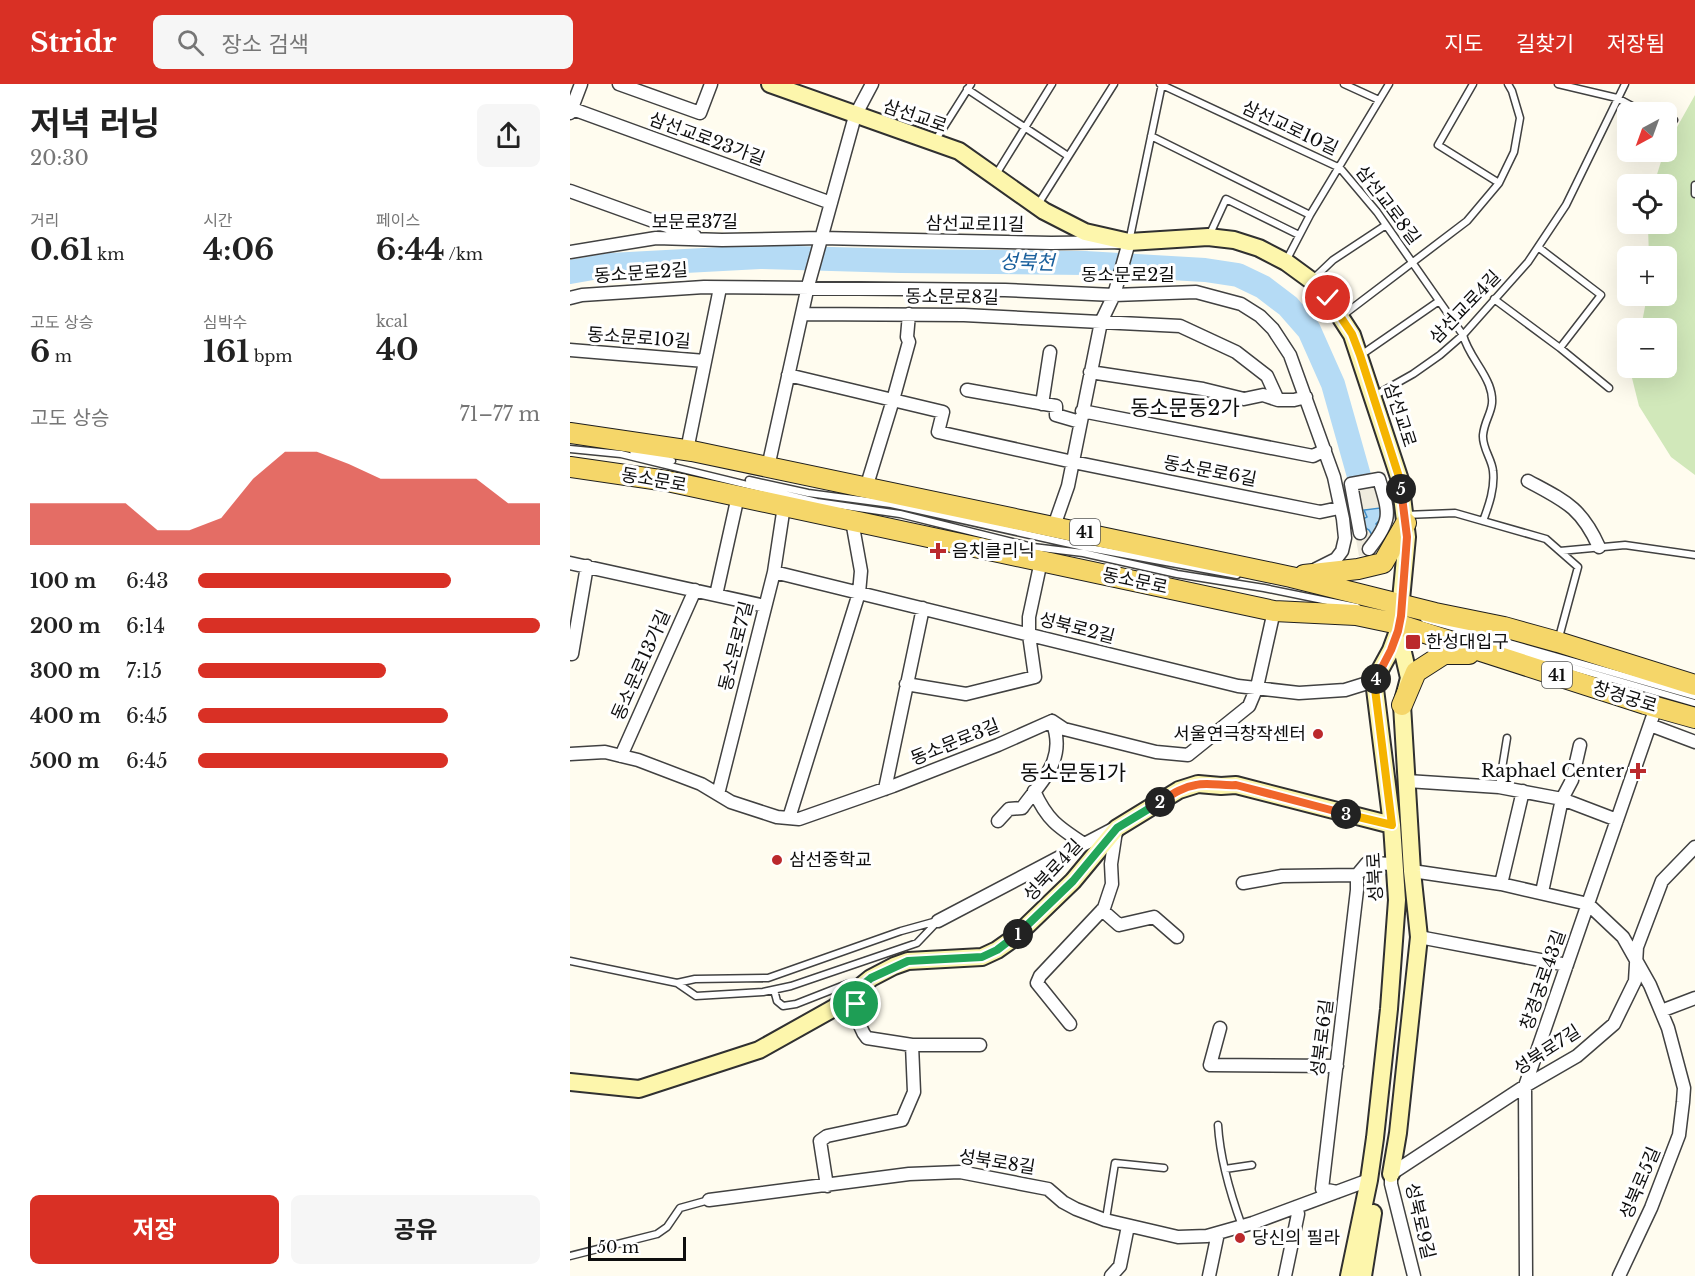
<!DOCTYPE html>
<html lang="ko">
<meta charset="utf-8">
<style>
:root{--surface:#fff;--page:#f6f6f6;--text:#222;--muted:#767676;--accent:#d93025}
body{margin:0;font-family:"Libre Baskerville","Noto Sans KR",serif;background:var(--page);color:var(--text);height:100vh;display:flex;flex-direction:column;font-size:22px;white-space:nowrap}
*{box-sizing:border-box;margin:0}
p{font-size:20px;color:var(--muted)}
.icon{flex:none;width:33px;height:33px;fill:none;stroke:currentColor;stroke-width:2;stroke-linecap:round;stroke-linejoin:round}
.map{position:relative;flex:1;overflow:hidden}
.sheet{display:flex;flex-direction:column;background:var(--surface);width:570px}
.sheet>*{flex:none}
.needle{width:39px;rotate:221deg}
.buttons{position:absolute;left:1047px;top:18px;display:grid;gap:12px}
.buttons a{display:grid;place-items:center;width:60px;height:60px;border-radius:9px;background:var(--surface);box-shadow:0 6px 24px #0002;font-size:30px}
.scale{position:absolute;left:18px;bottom:15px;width:98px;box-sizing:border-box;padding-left:6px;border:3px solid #0e0e0e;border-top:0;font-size:16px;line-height:21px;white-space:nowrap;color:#0e0e0e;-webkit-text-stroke:4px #fff;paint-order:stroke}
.pin{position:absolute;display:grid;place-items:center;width:51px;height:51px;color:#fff;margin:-26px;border:3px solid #fff;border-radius:50%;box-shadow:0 2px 6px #0007}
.km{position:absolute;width:30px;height:30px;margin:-15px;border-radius:50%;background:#222;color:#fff;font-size:16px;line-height:30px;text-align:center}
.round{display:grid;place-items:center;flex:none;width:63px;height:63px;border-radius:9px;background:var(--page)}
.overview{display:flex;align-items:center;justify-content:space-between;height:102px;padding:0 30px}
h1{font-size:33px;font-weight:700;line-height:45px}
.stats{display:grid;grid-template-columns:repeat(3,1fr);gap:9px;height:102px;padding:6px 30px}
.stats div{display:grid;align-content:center}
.stats b{font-size:30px;font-weight:700}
.stats small{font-size:16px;font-weight:400}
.stats p{font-size:16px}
.chart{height:168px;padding:12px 30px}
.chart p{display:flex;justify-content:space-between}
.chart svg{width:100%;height:108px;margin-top:6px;fill:var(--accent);opacity:.7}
.action{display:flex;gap:12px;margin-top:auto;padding:12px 30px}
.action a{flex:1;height:69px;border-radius:9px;background:var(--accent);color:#fff;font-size:24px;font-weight:700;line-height:69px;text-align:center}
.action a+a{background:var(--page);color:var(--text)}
ul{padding:0 30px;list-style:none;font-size:20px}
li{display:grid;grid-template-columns:96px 72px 1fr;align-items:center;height:45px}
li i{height:15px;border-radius:8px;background:var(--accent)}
header{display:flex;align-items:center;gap:36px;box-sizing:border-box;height:84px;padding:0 30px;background:var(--accent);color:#fff}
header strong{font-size:28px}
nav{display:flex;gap:33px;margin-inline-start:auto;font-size:21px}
.search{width:420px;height:54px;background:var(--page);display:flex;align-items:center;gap:15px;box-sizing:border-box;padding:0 21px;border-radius:9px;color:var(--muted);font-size:22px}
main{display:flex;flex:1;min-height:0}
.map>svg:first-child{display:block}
</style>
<header>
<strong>Stridr</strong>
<div class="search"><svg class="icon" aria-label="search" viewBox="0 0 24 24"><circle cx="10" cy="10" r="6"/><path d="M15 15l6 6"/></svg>장소 검색</div>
<nav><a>지도</a><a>길찾기</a><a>저장됨</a></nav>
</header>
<main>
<section class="sheet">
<div class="overview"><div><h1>저녁 러닝</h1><p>20:30</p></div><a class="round"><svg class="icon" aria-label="share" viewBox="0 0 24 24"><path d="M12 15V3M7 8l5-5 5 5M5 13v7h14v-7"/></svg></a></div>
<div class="stats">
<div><p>거리</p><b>0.61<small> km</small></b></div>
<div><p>시간</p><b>4:06</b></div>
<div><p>페이스</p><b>6:44<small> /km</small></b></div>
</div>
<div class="stats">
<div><p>고도 상승</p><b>6<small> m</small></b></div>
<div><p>심박수</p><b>161<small> bpm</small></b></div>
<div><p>kcal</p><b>40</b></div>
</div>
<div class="chart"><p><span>고도 상승</span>71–77 m</p>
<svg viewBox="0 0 160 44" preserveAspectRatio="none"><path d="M0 44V27L10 27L20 27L30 27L40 38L50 38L60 33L70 17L80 6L90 6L100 11L110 17L120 17L130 17L140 17L150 27L160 27V44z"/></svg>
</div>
<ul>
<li><b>100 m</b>6:43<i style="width:74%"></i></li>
<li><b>200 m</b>6:14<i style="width:100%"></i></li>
<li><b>300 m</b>7:15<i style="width:55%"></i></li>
<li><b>400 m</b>6:45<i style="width:73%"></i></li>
<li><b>500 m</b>6:45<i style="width:73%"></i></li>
</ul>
<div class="action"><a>저장</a><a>공유</a></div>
</section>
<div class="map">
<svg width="1125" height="1192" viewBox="0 0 1125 1192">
<rect width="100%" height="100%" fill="#fffcef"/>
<!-- green -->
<path fill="#d1e8ba" d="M1125 11V391L1101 373 1069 322 1061 290 1063 284H1096V244H1071L1077 212H1096V172H1079L1078 144V140H1096V100H1084L1094 68H1096L1097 61Z"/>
<!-- plaza -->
<path fill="#efebde" d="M815 388 825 429 824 440 816 461 807 471 789 472 775 395Z"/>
<!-- water -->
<path fill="#b5dbf5" stroke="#3e8eca" stroke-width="1.5" d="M810 424 811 435 806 440 808 444 804 451H802L799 446 792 442 793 435 797 433 794 426Z"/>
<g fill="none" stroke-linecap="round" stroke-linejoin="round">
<!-- river -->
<path stroke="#b5dbf5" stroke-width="24" d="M0 188 40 181 190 173 331 177 515 179 635 186 668 191 693 203 718 222 739 246 763 300 789 392"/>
<!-- lane casing -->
<g stroke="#414141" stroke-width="9">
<path id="lane" d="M590 0 770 84 807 128 893 251C898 270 912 283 919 301 928 325 915 331 913 351 912 364 922 375 923 387 925 404 919 421 913 437
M774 0 809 16
M903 0 868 61 929 99
M988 0 1047 14 1073 28
M397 5 498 72
M1096 39 1104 36
M581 52 740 131
M365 57 401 0
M425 92 482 0
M1125 101V110
M467 122 544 0
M639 152 656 115 729 151
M559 158 592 0
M968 163 1031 211 990 264
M716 177 740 131 819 0
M742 196 763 176 816 141
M924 215 990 264 1039 304
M772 232 897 137 929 99 944 68 950 34 942 7 938 0
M791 271 869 217
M804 312 843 290 870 271 893 251 958 178 996 121 1055 0
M0 365 51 370 247 418 330 430 463 463 513 469 607 490 694 504 787 523
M63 367 102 377
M179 396 238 409 321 420 514 463 667 491
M835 431 885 429 976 455 1008 483 988 557
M990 467 1055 461 1125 471
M854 535 1125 612
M901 554 1125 619
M929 703 937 654
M0 877 107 899 126 912 193 908 221 902 347 859 368 837
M107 899 125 895 198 894 331 847 367 837
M204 906 207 917 213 922 226 920 277 900
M648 1041C650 1075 660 1109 672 1142
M655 1085 682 1081
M536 1135 545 1079 594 1084
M0 1172 87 1150 97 1143 110 1124 139 1116"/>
</g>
<!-- street casing -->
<g stroke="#414141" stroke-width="15">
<path id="street" d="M49 0 130 29 141 0
M0 24 261 119
M0 29 11 0
M0 107 125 152
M0 168 86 154 152 156 251 154 481 159 559 158 544 211 531 238 498 402 484 442
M0 214 12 211 134 203 435 206 544 211 626 208 671 220 690 232 703 245 720 271 764 393 773 435 775 454 772 467 766 475 746 485
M232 230 394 231 610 242 666 268 697 292 708 316
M0 266 135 277
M520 288 633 305 674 315 693 311 708 316H724L736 313
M218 291 373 328 368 348 503 378 750 428 769 424
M397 306 486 322V331L510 338
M472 320 480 268
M512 327 743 372 755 366
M117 366 150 204
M198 383 238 202 285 32 302 0
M958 397C995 417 1011 423 1029 463
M296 404 323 316 339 258 337 253 339 230
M790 449 781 400 809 395C819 429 823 435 799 465
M0 479 195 522
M204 488 668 602 729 609 775 606 804 597
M146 511 168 412
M2 570 17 482
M336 600 396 610 465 593 459 551V533L471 477
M482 637 494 645 586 668 618 671 679 622 687 603 704 527
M1080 641 1125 658
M1010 661 1002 696 992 715 1047 736
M0 670 35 668 68 676 131 700 161 718 207 733 229 735 323 702 428 661 482 637
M51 672 125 506
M837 697 929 703 992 715 972 808
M315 705 353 524
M464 707C477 736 488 743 514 760
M148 710 204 488 214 422
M219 734 289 509 291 487 282 437
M428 737 439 725 452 724C473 695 497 675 482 637
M842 787 931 800 1018 820 1053 853 1080 901 1098 944 1114 1004 1113 1018 1109 1051 1081 1124 1049 1192
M673 799 712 792 787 791
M931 800 953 707
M532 826 549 841 584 833 607 853
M368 837 543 745
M849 853 997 881
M281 911C289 925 286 942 297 954L342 961H410
M1091 927 1125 914
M500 940 467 899 470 892 534 824 542 800 541 780 546 747
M650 944 640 981 767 982
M257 1102 250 1057 257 1052 332 1036 344 1008 342 961
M767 1108 752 1105 787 806V791L797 779 824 780
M139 1116 339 1090 390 1088 478 1105 493 1118 506 1125 535 1136 608 1153 637 1152 683 1139 799 1096
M541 1192 550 1182 558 1142
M639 1192 648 1149
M715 1192 728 1130 726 1123
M844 1192 821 1100V1090L955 1002 1007 972 1044 940 1065 897 1067 863 1092 797 1125 763
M956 1192 955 1002 1086 623"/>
</g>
<!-- secondary casing -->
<g stroke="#303030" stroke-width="20">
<path id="secondary" d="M200 0 389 67 474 127 515 148 559 158 638 153 664 156 689 164 716 178 742 197 758 214 782 251 830 396 837 453 828 547 821 566 804 597 822 741 827 816 819 925 805 1054 799 1096 779 1192
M0 998 69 1005 189 966 264 924 301 894 324 882 338 877 412 873 427 866 444 854 503 797 547 744 609 706 628 700 651 702 666 701 822 741
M821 1090 828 1049 849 853 842 787 832 621 839 594 828 547
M793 1192 803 1129"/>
</g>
<!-- primary casing -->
<g stroke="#1f1f1f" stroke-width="22">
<path id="primary" d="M0 349 122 367 721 493 865 529 934 543 988 558 1125 601
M0 383 97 397 704 527 786 531 824 539 1075 620 1125 634
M734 491 788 485 813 479 836 439
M832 621 846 588 874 570H899"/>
</g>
<!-- lane -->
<use href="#lane" stroke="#fff" stroke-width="6"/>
<!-- street -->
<use href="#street" stroke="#fff" stroke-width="12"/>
<!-- secondary -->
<use href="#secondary" stroke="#fdf6ac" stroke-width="16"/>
<!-- primary -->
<use href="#primary" stroke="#f5d669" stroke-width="20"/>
</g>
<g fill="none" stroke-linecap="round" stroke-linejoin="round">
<!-- split-1 casing -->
<g stroke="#fff" stroke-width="12">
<path id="split-1" d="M286 920 281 911 301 894 338 877 412 873 427 866 448 850"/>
</g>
<!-- split-2 casing -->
<g stroke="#fff" stroke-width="12">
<path id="split-2" d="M448 850 503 797 547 744 590 718"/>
</g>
<!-- split-3 casing -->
<g stroke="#fff" stroke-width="12">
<path id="split-3" d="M590 718C601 711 612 703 626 701 636 698 654 702 666 701L776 730"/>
</g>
<!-- split-4 casing -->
<g stroke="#fff" stroke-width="12">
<path id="split-4" d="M776 730 822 741 804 597 806 595"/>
</g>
<!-- split-5 casing -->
<g stroke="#fff" stroke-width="12">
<path id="split-5" d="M806 595 821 566 828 547 831 532 837 453 831 405"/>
</g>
<!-- split-6 casing -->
<g stroke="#fff" stroke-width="12">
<path id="split-6" d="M758 214 782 250 790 271 830 396 831 405"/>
</g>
<!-- split-1 -->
<use href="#split-1" stroke="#22a559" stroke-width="8"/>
<!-- split-2 -->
<use href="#split-2" stroke="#22a559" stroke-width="8"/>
<!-- split-3 -->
<use href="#split-3" stroke="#f0652b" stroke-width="8"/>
<!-- split-4 -->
<use href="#split-4" stroke="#f5b400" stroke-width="8"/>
<!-- split-5 -->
<use href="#split-5" stroke="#f0652b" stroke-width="8"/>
<!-- split-6 -->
<use href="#split-6" stroke="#f5b400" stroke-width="8"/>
</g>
<!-- markers -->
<g fill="#bb292c" stroke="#fff" stroke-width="2">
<path d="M365 458h6v6h6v6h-6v6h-6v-6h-6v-6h6z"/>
<rect x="835" y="550" width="16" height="16" rx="3"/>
<circle cx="748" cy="650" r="6"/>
<path d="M1065 678h6v6h6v6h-6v6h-6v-6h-6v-6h6z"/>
<circle cx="207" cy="776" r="6"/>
<circle cx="670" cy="1154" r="6"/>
</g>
<g text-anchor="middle" stroke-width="6" stroke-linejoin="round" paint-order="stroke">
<!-- shield labels -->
<g fill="#fff" stroke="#565656" stroke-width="1.5">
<rect x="500" y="435" width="30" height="26" rx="4.5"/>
<rect x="972" y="578" width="30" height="26" rx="4.5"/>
</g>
<g font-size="16" font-weight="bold" fill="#0e0e0e">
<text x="515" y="454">41</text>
<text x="987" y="597">41</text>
</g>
<!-- street labels -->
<g font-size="18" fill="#0e0e0e" stroke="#fff">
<text transform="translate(345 32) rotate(19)" y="6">삼선교로</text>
<text transform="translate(720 44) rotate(25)" y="6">삼선교로10길</text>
<text transform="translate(137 55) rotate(20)" y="6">삼선교로23가길</text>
<text transform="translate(818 121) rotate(53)" y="6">삼선교로8길</text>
<text x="125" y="144">보문로37길</text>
<text transform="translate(405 140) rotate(1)" y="6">삼선교로11길</text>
<text transform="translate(71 189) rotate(-4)" y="6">동소문로2길</text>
<text x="558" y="197">동소문로2길</text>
<text transform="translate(382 213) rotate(1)" y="6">동소문로8길</text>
<text transform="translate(895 223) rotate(-46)" y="6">삼선교로4길</text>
<text transform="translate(69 254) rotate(4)" y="6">동소문로10길</text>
<text transform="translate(830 331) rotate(72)" y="6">삼선교로</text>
<text transform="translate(640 387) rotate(11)" y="6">동소문로6길</text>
<text transform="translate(84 396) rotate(10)" y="6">동소문로</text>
<text transform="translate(565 497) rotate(12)" y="6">동소문로</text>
<text transform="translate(507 544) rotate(14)" y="6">성북로2길</text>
<text transform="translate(166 562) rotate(-76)" y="6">동소문로7길</text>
<text transform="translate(71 581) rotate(-66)" y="6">동소문로13가길</text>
<text transform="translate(1055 613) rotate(17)" y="6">창경궁로</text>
<text transform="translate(385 658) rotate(-22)" y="6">동소문로3길</text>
<text transform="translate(483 786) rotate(-47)" y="6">성북로4길</text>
<text transform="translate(805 793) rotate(-93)" y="6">성북로</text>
<text transform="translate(973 896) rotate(-71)" y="6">창경궁로43길</text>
<text transform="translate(752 954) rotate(-83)" y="6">성북로6길</text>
<text transform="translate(977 966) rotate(-33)" y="6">성북로7길</text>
<text transform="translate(427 1078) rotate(9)" y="6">성북로8길</text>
<text transform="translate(1070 1099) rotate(-67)" y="6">성북로5길</text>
<text transform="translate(850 1137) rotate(77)" y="6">성북로9길</text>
</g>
<!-- poi labels -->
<g font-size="18" fill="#0e0e0e" stroke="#fff" text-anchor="start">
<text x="382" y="473">음치클리닉</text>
<text x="856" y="564">한성대입구</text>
<text x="736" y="656" text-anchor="end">서울연극창작센터</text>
<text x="1054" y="693" text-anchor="end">Raphael Center</text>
<text x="219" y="782">삼선중학교</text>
<text x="682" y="1160">당신의 필라</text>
</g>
<!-- water labels -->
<g font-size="20" font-style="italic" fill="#1a609d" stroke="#fff">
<text transform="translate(457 178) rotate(1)" y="7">성북천</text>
</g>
<!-- quarter labels -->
<g font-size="21" fill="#0e0e0e" stroke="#fff">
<text x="615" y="331">동소문동2가</text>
<text x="503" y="696">동소문동1가</text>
</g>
</g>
</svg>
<div class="buttons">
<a><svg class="needle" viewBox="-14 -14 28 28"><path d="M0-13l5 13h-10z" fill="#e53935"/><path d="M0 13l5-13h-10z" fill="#767676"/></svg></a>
<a><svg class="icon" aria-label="locate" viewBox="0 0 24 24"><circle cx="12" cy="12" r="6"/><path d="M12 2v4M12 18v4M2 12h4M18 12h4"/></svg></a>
<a>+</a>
<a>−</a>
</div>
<div class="scale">50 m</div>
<div class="pin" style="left:286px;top:920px;background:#1e9e55"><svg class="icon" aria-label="arrive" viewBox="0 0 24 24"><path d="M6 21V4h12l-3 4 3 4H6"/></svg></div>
<div class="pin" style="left:758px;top:214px;background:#d93025"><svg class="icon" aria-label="check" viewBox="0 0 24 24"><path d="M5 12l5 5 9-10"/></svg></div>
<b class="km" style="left:448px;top:850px">1</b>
<b class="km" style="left:590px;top:718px">2</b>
<b class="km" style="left:776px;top:730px">3</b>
<b class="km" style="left:806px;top:595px">4</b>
<b class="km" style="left:831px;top:405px">5</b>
</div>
</main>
